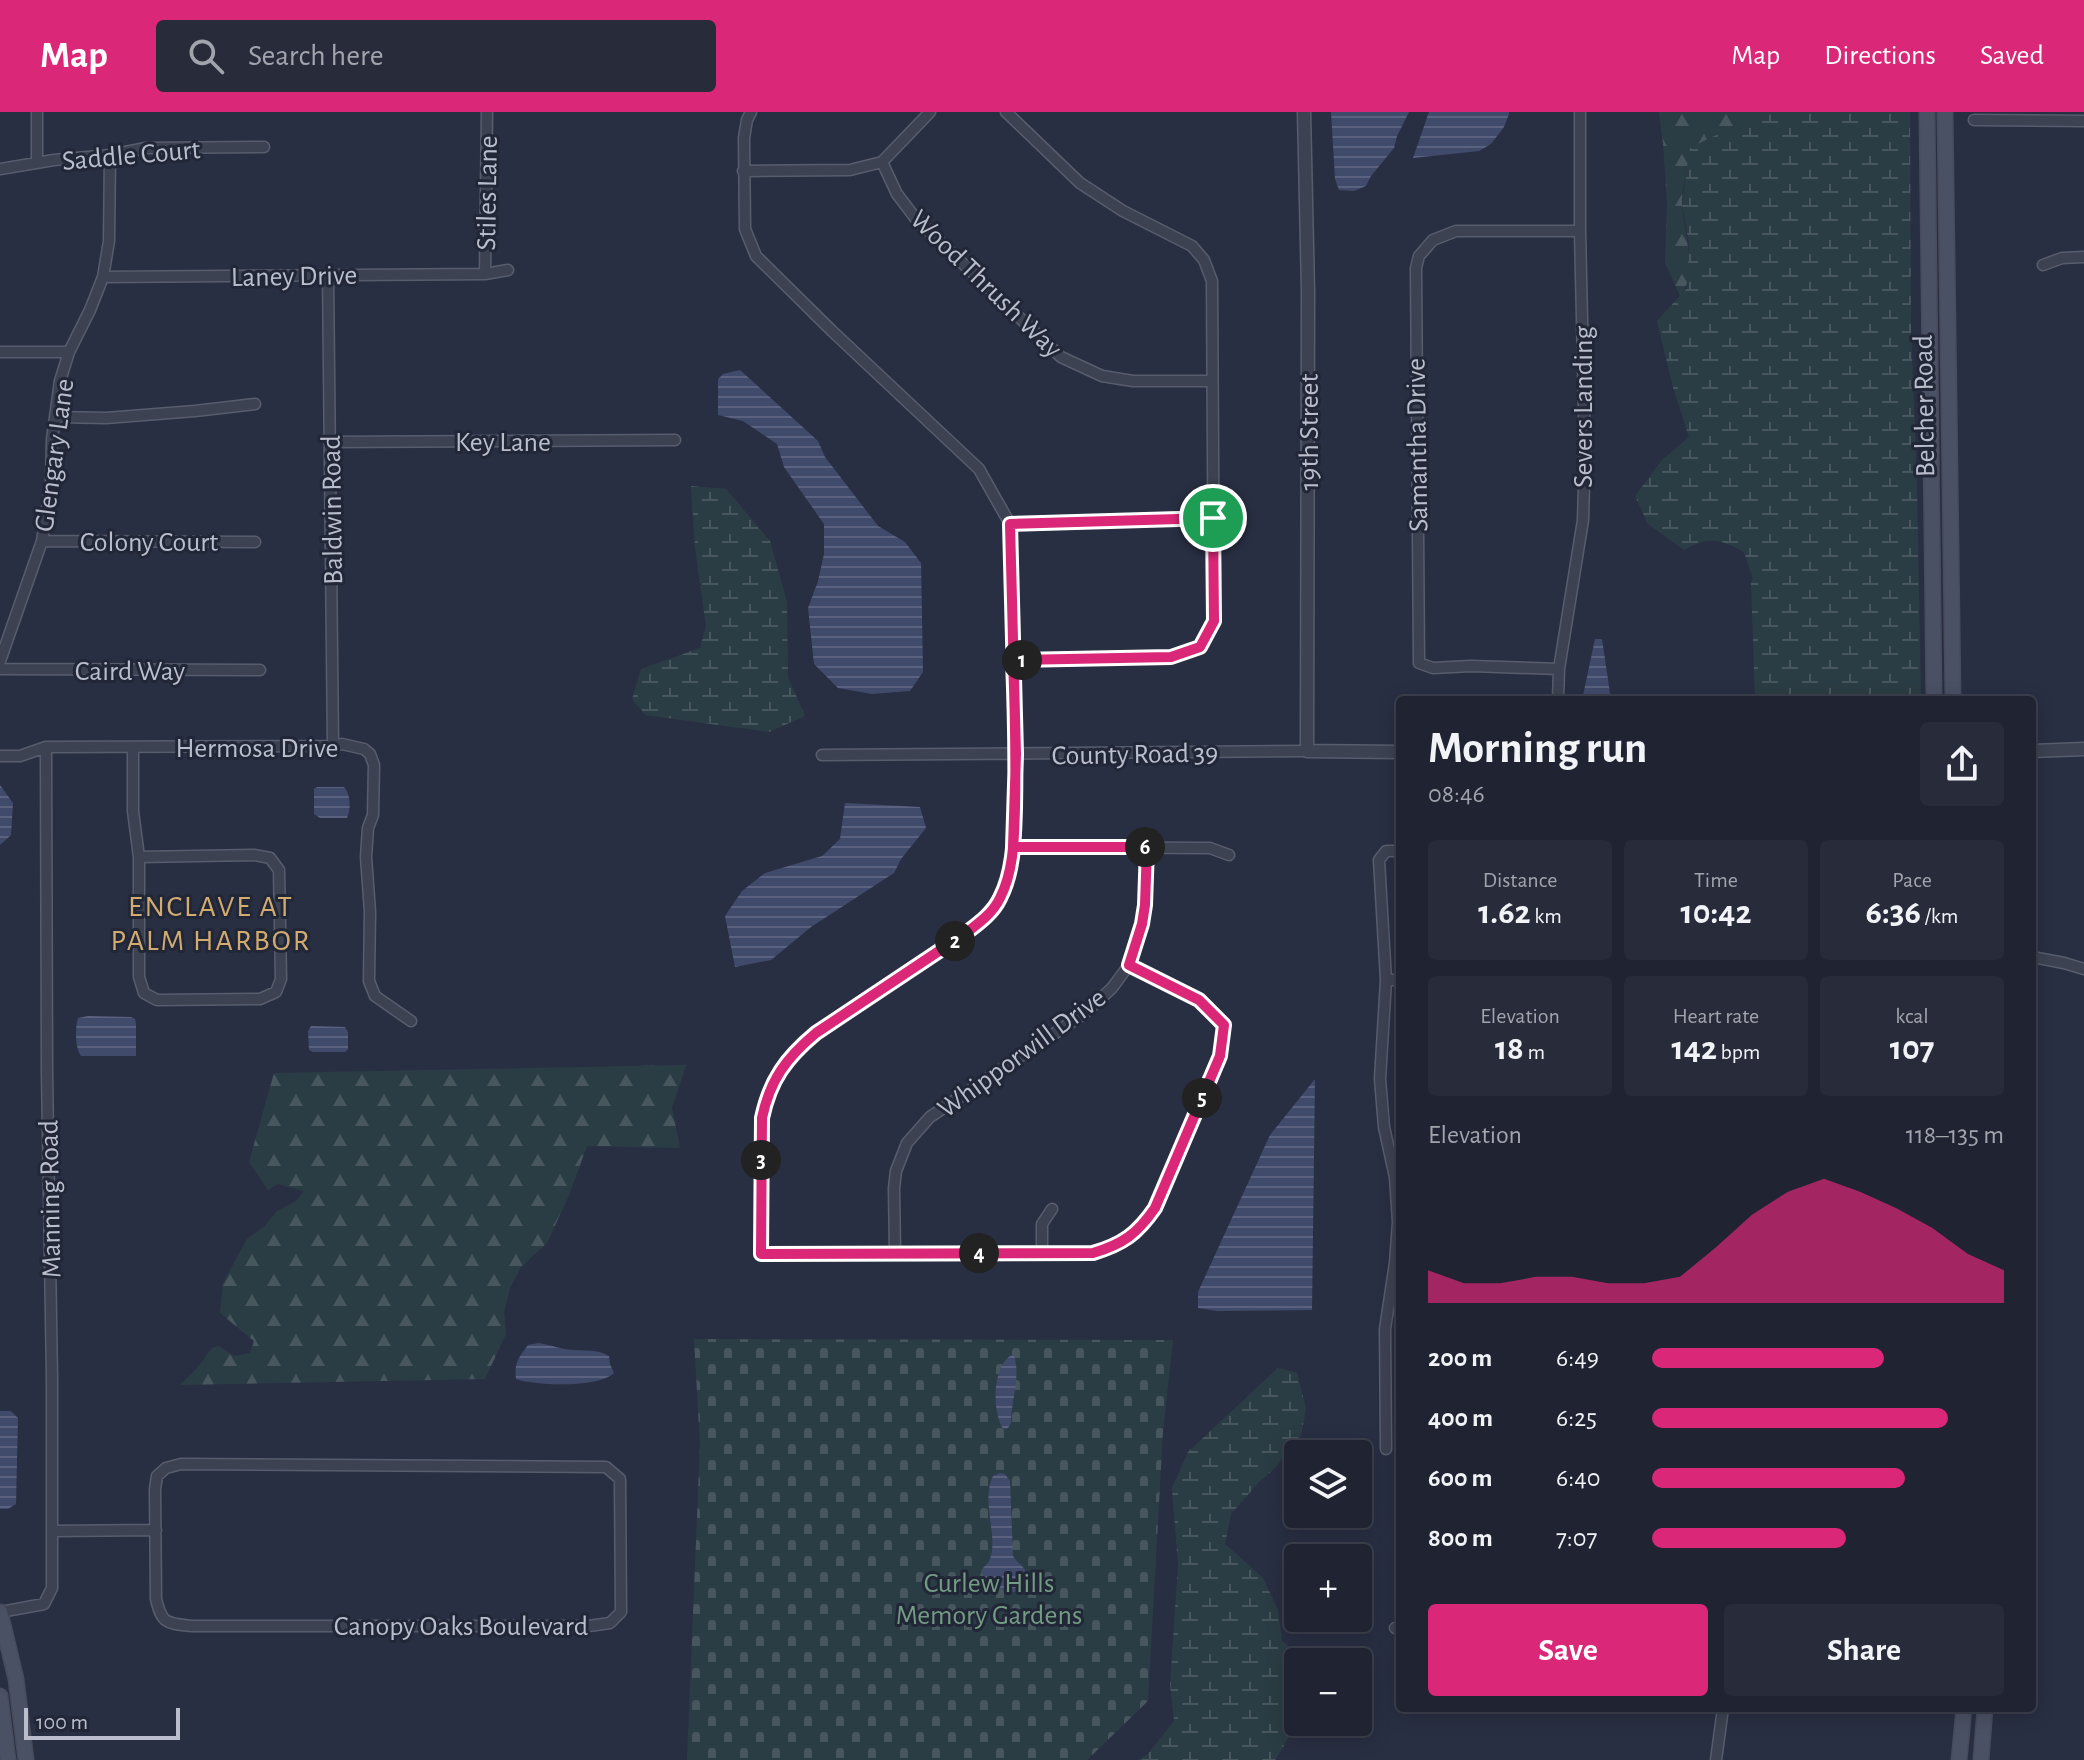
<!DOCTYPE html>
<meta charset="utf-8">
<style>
:root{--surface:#1f2332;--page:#272b3a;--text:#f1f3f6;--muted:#a1a4ac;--line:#3c404d;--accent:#db2777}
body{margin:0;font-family:"Alegreya Sans",sans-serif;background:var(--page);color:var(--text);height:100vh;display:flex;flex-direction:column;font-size:30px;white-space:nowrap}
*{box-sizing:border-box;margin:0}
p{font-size:26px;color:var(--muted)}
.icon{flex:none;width:44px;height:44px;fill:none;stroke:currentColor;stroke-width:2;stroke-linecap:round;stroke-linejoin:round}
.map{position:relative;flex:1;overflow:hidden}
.drawer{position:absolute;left:1396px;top:584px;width:640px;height:1016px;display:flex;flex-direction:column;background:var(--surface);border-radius:8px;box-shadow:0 4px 20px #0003,0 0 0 2px var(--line)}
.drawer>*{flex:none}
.fabs{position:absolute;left:1284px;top:1328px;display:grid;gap:16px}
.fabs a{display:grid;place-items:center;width:88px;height:88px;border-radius:8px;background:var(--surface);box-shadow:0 4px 20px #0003,0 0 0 2px var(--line);font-size:40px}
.scale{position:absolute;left:24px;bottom:20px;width:156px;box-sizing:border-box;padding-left:8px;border:4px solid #babecc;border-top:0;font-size:22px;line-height:28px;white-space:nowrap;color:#babecc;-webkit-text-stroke:6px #222738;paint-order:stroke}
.pin{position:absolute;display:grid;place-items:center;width:68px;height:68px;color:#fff;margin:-34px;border:4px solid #fff;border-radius:50%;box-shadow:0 2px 8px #0007}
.km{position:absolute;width:40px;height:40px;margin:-20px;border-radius:50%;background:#222;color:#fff;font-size:22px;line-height:40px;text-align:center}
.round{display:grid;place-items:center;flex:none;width:84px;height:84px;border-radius:8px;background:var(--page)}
.summary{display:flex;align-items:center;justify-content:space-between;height:136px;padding:0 32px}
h1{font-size:44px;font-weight:700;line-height:60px}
.metrics{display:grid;grid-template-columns:repeat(3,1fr);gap:12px;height:136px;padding:8px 32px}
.metrics div{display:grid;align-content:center;border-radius:8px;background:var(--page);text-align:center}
.metrics b{font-size:34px;font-weight:700}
.metrics small{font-size:22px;font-weight:400}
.metrics p{font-size:22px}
.chart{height:224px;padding:16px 32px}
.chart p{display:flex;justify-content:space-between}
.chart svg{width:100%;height:144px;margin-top:8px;fill:var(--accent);opacity:.7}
.action{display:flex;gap:16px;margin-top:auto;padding:16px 32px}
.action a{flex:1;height:92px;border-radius:8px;background:var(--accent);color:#fff;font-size:32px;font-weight:700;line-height:92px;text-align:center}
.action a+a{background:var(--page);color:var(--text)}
ul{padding:0 32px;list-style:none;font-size:26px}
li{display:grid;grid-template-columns:128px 96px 1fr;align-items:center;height:60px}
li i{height:20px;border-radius:10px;background:var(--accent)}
header{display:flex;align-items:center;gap:48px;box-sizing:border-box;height:112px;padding:0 40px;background:var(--accent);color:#fff}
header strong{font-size:38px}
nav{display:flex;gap:44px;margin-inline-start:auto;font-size:28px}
.search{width:560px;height:72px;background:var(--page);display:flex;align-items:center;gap:20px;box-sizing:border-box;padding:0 28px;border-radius:8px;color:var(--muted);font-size:30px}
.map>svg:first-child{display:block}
</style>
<header>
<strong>Map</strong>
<div class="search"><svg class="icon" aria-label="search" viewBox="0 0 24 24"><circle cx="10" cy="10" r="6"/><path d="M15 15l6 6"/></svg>Search here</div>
<nav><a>Map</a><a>Directions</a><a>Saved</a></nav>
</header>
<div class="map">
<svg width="2084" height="1648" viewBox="0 0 2084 1648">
<defs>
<pattern id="forest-firs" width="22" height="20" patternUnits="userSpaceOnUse" patternTransform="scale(2)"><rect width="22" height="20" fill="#2b3d44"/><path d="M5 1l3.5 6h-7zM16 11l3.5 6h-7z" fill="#48575e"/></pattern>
<pattern id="wetland-marsh" width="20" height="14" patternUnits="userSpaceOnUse" patternTransform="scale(2)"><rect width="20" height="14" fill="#2b3d44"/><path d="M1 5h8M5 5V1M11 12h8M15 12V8" fill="none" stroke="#48575e"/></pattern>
<pattern id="cemetery-stones" width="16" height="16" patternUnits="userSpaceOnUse" patternTransform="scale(2)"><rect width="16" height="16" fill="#2b3d44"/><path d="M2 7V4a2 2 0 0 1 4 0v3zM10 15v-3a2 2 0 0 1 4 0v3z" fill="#48575e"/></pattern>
<pattern id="water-rules" width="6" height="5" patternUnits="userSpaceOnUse" patternTransform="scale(2)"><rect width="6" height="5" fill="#404a6b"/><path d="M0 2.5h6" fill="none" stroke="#5a627f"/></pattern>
</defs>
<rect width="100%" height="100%" fill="#292f43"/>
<!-- forest -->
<path fill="url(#forest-firs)" d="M1659 0H1782L1726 18 1691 36C1688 54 1682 74 1682 92 1683 118 1699 163 1680 184L1665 150 1667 92 1663 31Z
M686 953 672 996 680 1036 587 1034 569 1083 547 1131 521 1155 510 1176 504 1200 506 1222 485 1267 180 1273 199 1254 212 1236 218 1234 234 1244 250 1241 254 1229 220 1201 223 1171 247 1127 264 1115 277 1099 296 1089 304 1079 278 1072 268 1078 249 1050 274 961Z"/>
<!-- wetland -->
<path fill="url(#wetland-marsh)" d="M1782 0H1910L1911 217 1917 376 1921 588H1755L1751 470 1753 467 1744 440C1721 427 1708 424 1684 438L1648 412 1635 384 1662 348 1689 325 1673 275 1657 209 1687 176 1689 132 1682 92 1690 36 1726 18Z
M691 374 726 377 770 429 787 490 788 565 805 604 769 620 645 603 632 587 641 557 700 536 706 514 695 436Z
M1278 1256 1297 1261 1306 1296 1301 1324 1274 1357 1260 1369 1231 1402 1225 1432 1263 1466 1278 1498 1282 1529 1301 1544 1303 1550H1298V1610L1275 1648H1138L1147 1643 1174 1609 1170 1572 1178 1453 1172 1376 1188 1340Z"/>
<!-- cemetery -->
<path fill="url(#cemetery-stones)" d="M694 1227 1173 1228 1163 1319 1148 1589 1087 1648H687L700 1332Z"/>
<!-- water -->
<path fill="url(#water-rules)" d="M1331 0H1409L1397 24 1394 36 1371 64 1366 74 1354 79 1339 78 1335 67Z
M1429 0H1509V2L1504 15 1491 32 1479 39 1413 46Z
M740 258 818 329 825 345 878 414 905 430 921 451 923 560 910 579 872 582 838 576 814 552 808 496 818 469 824 442V412L784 355 777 332 743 309 718 303V267L723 262Z
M1595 527H1602L1611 588H1582Z
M0 673 13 691 11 723 0 733Z
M317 675H344C351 683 351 697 347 706H320L314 702V677Z
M845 691 920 695 926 716 901 747 894 761 811 815 771 848 735 855 725 804 742 779 765 761 822 744 840 727Z
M88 904 131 905 135 907 136 912V944H81C75 936 75 916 78 906Z
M311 914 345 915 348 920V937L345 940H313L309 938 308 919Z
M1315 967 1312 1198 1217 1199 1198 1196V1180L1270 1023Z
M539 1231C551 1233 563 1238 574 1238 587 1239 596 1237 609 1244L610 1252 614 1261C599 1276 536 1274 516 1267 514 1251 519 1245 528 1233Z
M1011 1243H1014C1021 1265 1011 1289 1011 1311L1008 1316 1003 1317C992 1299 992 1256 1011 1243Z
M0 1299H11L18 1306 16 1392 8 1397H0Z
M1000 1361 1005 1362 1010 1369 1013 1444C1017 1451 1027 1456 1028 1465 1032 1491 988 1479 981 1459 983 1455 987 1453 989 1449 1000 1427 980 1390 993 1364Z"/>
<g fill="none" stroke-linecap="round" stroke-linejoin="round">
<!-- minor casing -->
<g stroke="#585d6d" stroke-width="13">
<path id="minor" d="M751 0 747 8 744 26 745 117 756 144 832 219 979 357 1010 412 1016 642 1013 735 1007 768 999 788 984 808 966 821 816 921C786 946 770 968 762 1006L761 1142 1093 1141C1123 1132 1137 1122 1155 1096L1220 944 1224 913 1199 888 1129 853
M1006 0 1080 71 1123 99 1192 134 1204 148 1212 169 1214 509 1200 535 1171 545 1013 548
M1974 8 2084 9
M882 50 897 82 916 107 1061 245 1102 264 1133 269H1211
M882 50 930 0
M37 51V0
M0 57 54 48 110 43 146 36 264 35
M743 59 850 58 882 50
M2043 153 2062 146 2084 145
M485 162 487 0
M328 163 333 634
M103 165 485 162 508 158
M0 240H69
M56 305 106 306 195 299 255 292
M330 330 675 328
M1010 412 1213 406
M42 429 255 430
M0 549 42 429 51 371 52 327 60 269 69 240 90 198 103 165 109 129 110 43
M0 557 260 558
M1559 557 1471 554 1433 556 1419 551 1416 156 1419 144 1433 128 1456 119H1580
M1558 588 1559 557 1583 408 1585 339 1580 119V0
M133 635V699L139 745V865L144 881 157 888 260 887 276 880 281 867 279 758 270 746 254 743 139 745
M822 643 1307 639
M0 644H20L46 635 333 634 342 632 364 637 370 642 374 653 373 703 368 716 366 745 370 800 369 869 375 884 411 909
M1013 735 1210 736 1229 743
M2032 845 2064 851 2084 857
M1386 868H1400
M895 1141 894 1076 896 1059 907 1031 930 1005 1085 901 1112 876 1129 853 1142 812 1146 775 1147 735
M1042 1141V1112L1052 1097
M1386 1337 1385 1217 1395 1151 1398 1110 1395 1065 1384 1015 1380 967 1386 868 1379 748 1386 739H1400
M181 1352 606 1355 620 1367 621 1500 610 1511 589 1514H191C166 1511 162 1512 156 1487L155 1377 157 1364 166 1356Z
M53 1419 156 1418
M0 1500 44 1492 52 1476V1267L47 961 46 635
M1395 1516H1400
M1716 1648 1723 1596"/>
</g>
<!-- tertiary casing -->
<g stroke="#585d6d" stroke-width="15">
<path id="tertiary" d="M1304 0 1308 179 1307 639 1400 640
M2032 639 2084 637"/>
</g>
<!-- secondary casing -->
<g stroke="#474b5c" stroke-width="17">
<path id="secondary" d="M1927 0 1934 588
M1945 0 1953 588
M0 1500 16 1567 26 1648
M0 1584 8 1648
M1959 1648 1964 1596
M1981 1648 1985 1596"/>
</g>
<!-- minor -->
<use href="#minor" stroke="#3d4252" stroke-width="10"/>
<!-- tertiary -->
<use href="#tertiary" stroke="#3d4252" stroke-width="12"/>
<!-- secondary -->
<use href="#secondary" stroke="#4b5165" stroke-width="14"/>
</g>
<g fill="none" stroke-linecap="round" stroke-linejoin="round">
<!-- route casing -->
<g stroke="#fff" stroke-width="16">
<path id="route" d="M1213 406 1214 509 1200 535 1171 545 1013 548C1015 598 1016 647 1015 696 1014 726 1014 759 1000 786 993 801 979 811 966 821L816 921C786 946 770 968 762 1006L761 1142 1093 1141C1123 1132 1137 1122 1155 1096L1220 944 1224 913 1199 888 1129 853 1142 812 1145 793 1147 735H1013L1016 642 1010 412 1213 406"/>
</g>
<!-- route -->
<use href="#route" stroke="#db2777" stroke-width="10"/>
</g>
<g text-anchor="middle" stroke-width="6" stroke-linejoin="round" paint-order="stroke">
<!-- street labels -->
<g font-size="28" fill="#babecc" stroke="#222738">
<text transform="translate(131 42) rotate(-5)" y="10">Saddle Court</text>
<text transform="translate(486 81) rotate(-89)" y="10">Stiles Lane</text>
<text transform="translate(294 163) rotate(-1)" y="10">Laney Drive</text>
<text transform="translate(987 171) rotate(44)" y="10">Wood Thrush Way</text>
<text transform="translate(1923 294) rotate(-91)" y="10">Belcher Road</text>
<text transform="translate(1582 295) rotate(-90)" y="10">Severs Landing</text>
<text transform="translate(1308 320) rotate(-90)" y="10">19th Street</text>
<text x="503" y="339">Key Lane</text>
<text transform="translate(1416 333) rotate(-91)" y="10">Samantha Drive</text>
<text transform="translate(53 343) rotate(-82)" y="10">Glengary Lane</text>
<text transform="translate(331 398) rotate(-91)" y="10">Baldwin Road</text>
<text x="149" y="439">Colony Court</text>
<text x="130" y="568">Caird Way</text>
<text x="257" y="645">Hermosa Drive</text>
<text transform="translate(1135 641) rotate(-1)" y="10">County Road 39</text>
<text transform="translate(1021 940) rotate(-36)" y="10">Whipporwill Drive</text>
<text transform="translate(49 1087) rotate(-91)" y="10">Manning Road</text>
<text x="461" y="1523">Canopy Oaks Boulevard</text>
</g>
<!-- park labels -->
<g font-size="28" fill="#739c83" stroke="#222738">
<text x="989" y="1480">Curlew Hills<tspan x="989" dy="32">Memory Gardens</tspan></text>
</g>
<!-- neighbourhood labels -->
<g font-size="30" letter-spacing="2" fill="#d2ab70" stroke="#222738">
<text x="211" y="804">ENCLAVE AT<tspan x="211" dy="34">PALM HARBOR</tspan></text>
</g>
</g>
</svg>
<div class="fabs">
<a><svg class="icon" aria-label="layers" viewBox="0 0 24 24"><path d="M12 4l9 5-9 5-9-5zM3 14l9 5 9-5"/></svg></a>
<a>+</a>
<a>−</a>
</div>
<div class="scale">100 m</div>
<div class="pin" style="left:1213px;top:406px;background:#1e9e55"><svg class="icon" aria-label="arrive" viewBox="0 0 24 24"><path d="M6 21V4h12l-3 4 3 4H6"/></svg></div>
<b class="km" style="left:1022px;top:548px">1</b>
<b class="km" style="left:955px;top:829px">2</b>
<b class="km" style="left:761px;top:1048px">3</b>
<b class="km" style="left:979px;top:1141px">4</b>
<b class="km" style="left:1202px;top:986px">5</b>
<b class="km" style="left:1145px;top:735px">6</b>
<section class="drawer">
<div class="summary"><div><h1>Morning run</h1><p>08:46</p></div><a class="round"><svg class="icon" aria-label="share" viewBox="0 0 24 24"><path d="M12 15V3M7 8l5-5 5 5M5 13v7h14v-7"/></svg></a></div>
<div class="metrics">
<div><p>Distance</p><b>1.62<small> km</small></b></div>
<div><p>Time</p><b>10:42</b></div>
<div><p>Pace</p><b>6:36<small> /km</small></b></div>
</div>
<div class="metrics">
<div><p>Elevation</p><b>18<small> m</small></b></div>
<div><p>Heart rate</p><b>142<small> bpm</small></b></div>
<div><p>kcal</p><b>107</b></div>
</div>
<div class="chart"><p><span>Elevation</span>118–135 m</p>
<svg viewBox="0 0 160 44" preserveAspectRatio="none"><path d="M0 44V34L10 38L20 38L30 36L40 36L50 38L60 38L70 36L80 27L90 17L100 10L110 6L120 10L130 15L140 21L150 29L160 34V44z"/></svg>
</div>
<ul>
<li><b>200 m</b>6:49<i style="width:66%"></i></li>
<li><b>400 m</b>6:25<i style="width:84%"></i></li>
<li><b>600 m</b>6:40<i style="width:72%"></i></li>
<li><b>800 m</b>7:07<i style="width:55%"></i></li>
</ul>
<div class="action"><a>Save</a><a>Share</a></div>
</section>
</div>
